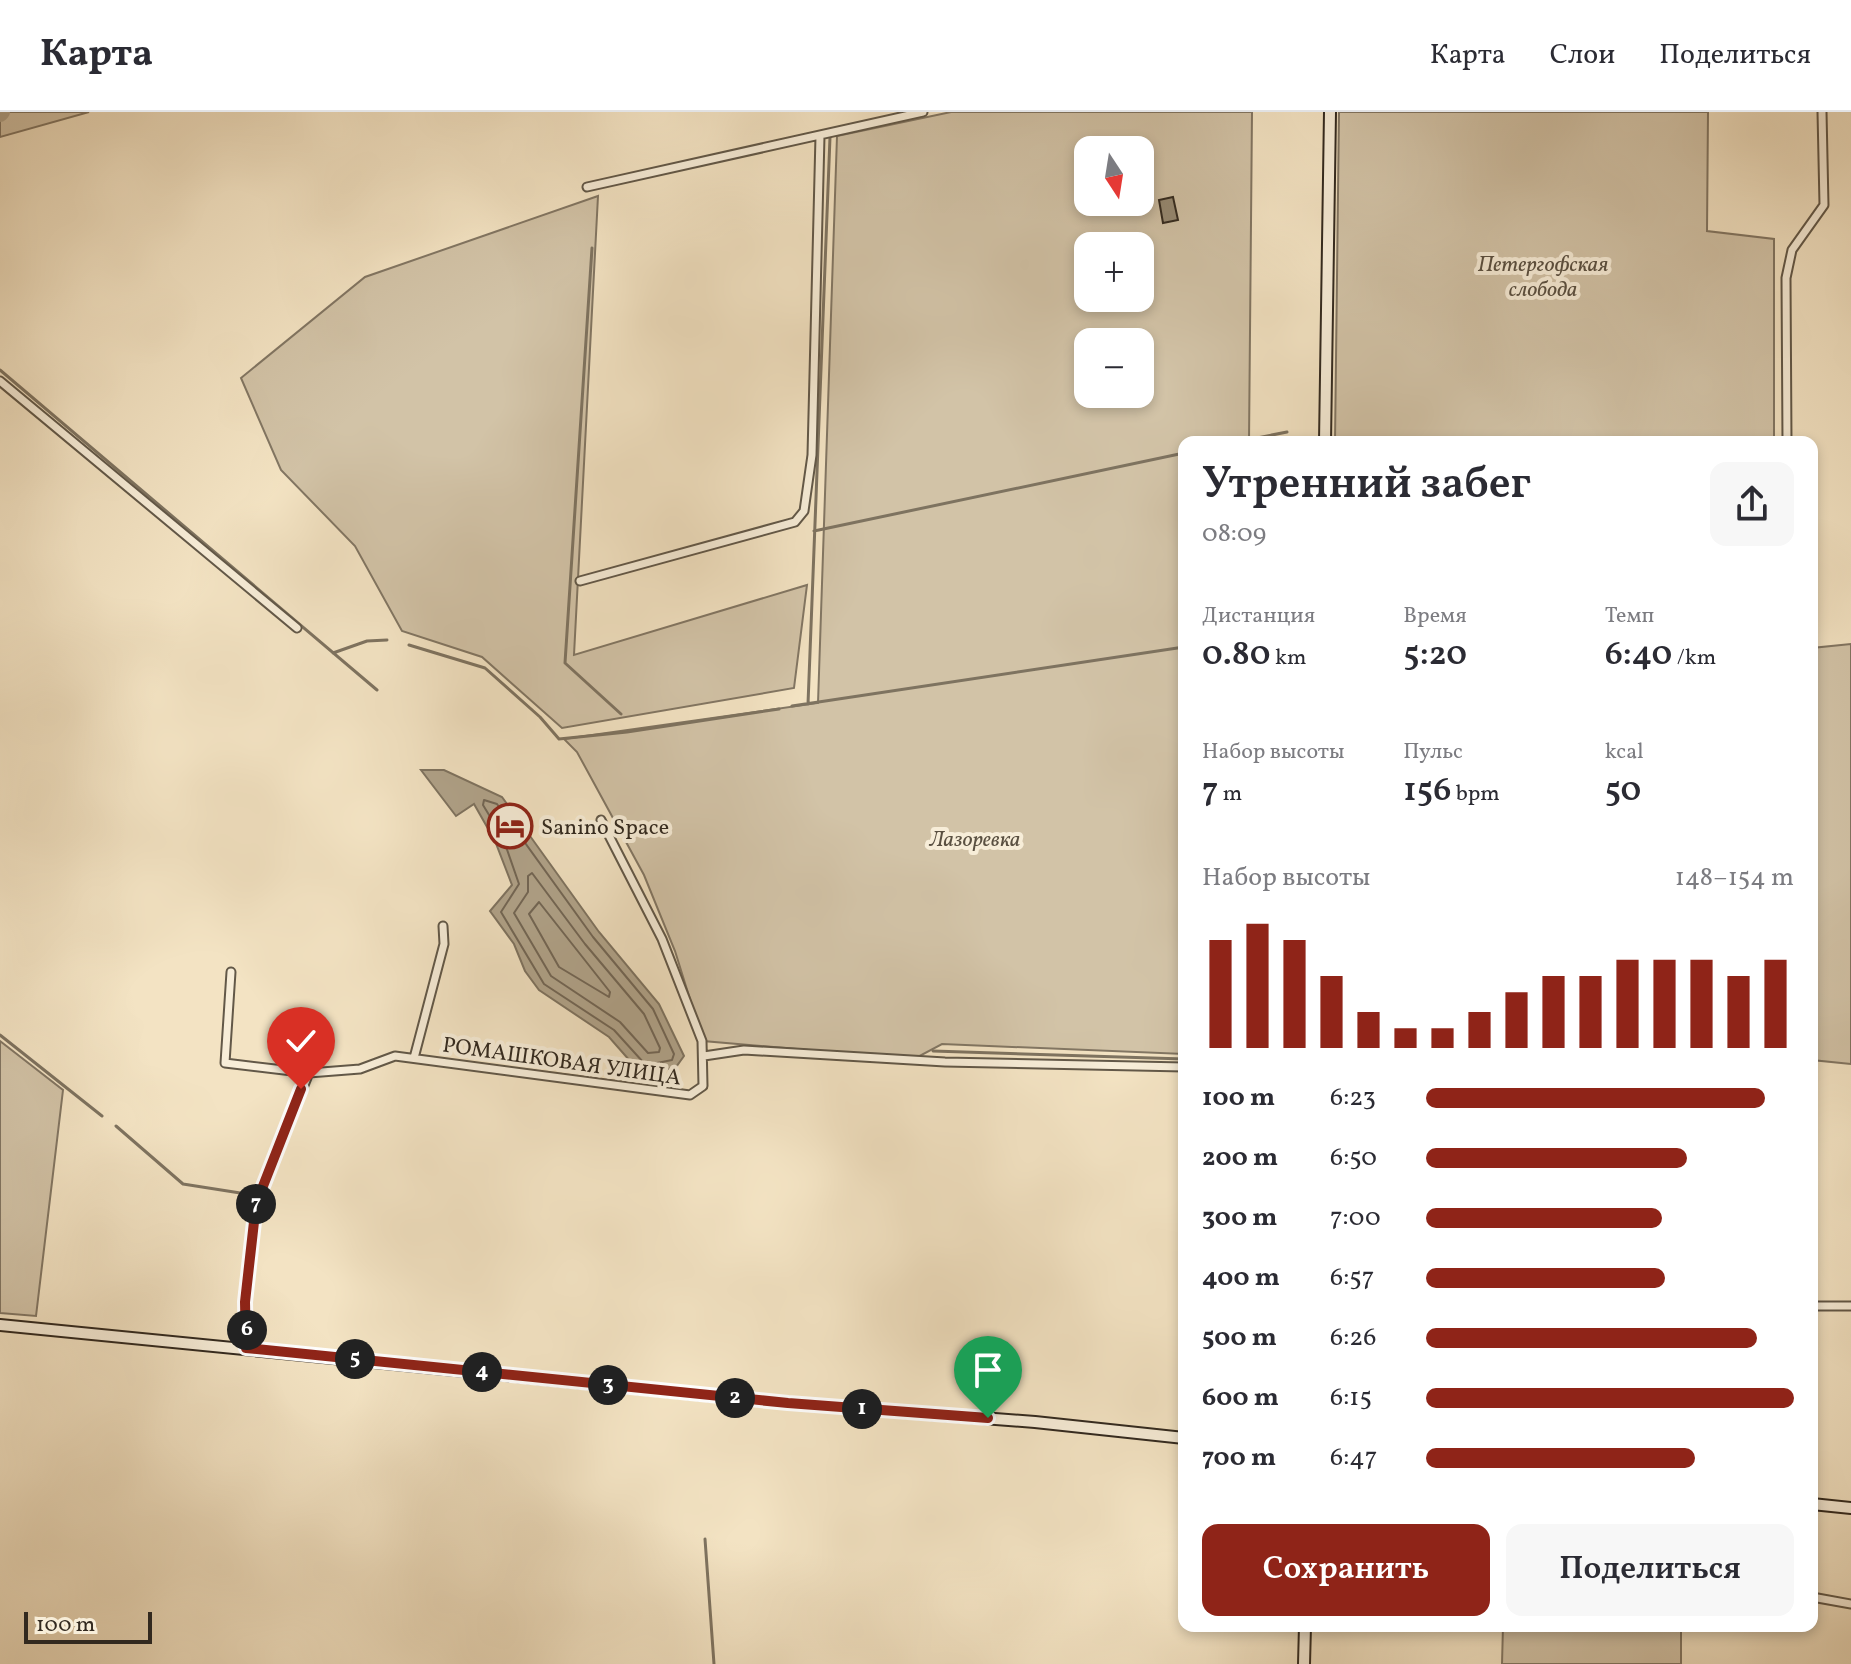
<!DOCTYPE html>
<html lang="ru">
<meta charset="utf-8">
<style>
:root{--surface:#fff;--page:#f7f7f7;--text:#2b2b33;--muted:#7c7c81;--line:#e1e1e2;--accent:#8f2418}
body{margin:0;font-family:Vollkorn,serif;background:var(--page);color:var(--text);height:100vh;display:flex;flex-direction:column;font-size:30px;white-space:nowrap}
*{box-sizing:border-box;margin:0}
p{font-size:26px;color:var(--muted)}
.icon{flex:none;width:44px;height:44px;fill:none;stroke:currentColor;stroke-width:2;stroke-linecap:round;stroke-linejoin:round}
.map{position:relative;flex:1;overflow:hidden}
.drawer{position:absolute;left:1178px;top:324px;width:640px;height:1196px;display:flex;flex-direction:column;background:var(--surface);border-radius:16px;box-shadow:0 4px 12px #0003}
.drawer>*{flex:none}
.needle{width:52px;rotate:168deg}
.fabs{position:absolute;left:1074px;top:24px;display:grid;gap:16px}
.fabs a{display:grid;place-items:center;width:80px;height:80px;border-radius:16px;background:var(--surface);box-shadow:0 4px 12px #0003;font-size:40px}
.scale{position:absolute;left:24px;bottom:20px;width:128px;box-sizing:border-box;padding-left:8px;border:4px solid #32291f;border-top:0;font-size:22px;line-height:28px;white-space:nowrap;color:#32291f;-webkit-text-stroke:6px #f7edd8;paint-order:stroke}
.pin{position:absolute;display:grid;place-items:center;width:68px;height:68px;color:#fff;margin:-82px -34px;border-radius:50% 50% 50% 0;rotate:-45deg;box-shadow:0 0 8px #0007}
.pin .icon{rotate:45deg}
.km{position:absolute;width:40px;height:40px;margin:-20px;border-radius:50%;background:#222;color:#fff;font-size:22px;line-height:40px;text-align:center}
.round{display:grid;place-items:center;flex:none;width:84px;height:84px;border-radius:16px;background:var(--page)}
.headline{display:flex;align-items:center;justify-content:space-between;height:136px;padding:0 24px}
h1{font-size:44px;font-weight:600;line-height:60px}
.metrics{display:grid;grid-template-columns:repeat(3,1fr);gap:12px;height:136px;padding:8px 24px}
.metrics div{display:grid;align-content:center}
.metrics b{font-size:34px;font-weight:600}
.metrics small{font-size:22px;font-weight:400}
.metrics p{font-size:22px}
.chart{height:224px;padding:16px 24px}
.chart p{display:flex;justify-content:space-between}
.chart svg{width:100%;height:144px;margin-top:8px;stroke:var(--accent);stroke-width:6}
.cta{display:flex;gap:16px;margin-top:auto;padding:16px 24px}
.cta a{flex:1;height:92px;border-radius:16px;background:var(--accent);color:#fff;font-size:32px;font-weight:600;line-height:92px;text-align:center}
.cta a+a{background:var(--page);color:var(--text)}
ul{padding:0 24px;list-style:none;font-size:26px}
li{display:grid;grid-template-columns:128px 96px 1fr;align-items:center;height:60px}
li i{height:20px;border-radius:10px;background:var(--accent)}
header{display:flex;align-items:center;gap:48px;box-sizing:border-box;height:112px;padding:0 40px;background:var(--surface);border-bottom:2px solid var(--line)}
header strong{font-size:38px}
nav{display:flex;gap:44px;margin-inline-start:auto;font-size:28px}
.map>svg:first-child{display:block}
</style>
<header>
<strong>Карта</strong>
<nav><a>Карта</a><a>Слои</a><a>Поделиться</a></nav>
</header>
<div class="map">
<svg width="1851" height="1552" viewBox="0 0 1851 1552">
<rect width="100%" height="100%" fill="#f3e3c3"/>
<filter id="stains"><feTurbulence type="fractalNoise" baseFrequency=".0025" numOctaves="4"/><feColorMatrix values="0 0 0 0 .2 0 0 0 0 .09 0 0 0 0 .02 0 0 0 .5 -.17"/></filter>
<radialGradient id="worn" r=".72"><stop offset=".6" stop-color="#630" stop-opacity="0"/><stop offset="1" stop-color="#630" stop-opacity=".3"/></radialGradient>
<!-- green -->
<path fill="#d2c3a7" stroke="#827663" stroke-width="2" fill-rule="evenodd" d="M0 0H89L0 25Z
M951 0H1252L1249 330H1184V942L942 932 914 947 703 929 675 839 644 763 577 640 564 627 818 591 837 24ZM1088 38H1140V90H1088ZM1088 134H1140V186H1088ZM1088 230H1140V282H1088Z
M1339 0H1708L1707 119 1774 127V330H1335Z
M598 84 574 543 807 473 794 576 562 616 482 545 402 519 355 434 281 358 241 266 365 165Z
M1851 532V952L1812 948V536Z
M0 929 63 978 36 1204 0 1201Z
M1503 1514H1638L1681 1519V1552H1502Z"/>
<!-- water -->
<path fill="#b1a48b" stroke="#7e7360" stroke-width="2" d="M421 658H444L502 685 599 820 659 892 684 944 676 955 651 961 638 958 609 925 539 878 525 859 514 832 490 799 512 773 495 729 474 692 456 704Z"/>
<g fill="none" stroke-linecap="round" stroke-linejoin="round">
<!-- shore -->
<path stroke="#726655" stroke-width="2" d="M484 688 497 692 593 825 653 897 674 942 672 948 652 952 643 950 614 918 544 872 501 800 519 772 503 726 483 693Z
M532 761 585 832 644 902 660 936 659 940 648 941 620 910 551 864 514 801 528 780V764Z
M539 790 610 880 609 885 559 855 529 802Z"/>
<!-- stream -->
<path stroke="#7e7360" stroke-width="3" d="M592 136 565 551 621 602
M0 258 377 578
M1237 330 1287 320
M814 419 1184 341
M409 533 485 556 540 605 559 627 627 620 779 597
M333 541 367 529 387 528
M808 592 830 25
M792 594 1184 535
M0 923 102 1004
M933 939 1184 947
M116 1014 183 1072 253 1083
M705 1427 714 1552"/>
<!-- river -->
<path stroke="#b1a48b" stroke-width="16" d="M0 2 2 0"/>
</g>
<!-- building -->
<path fill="#968a74" stroke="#32291f" stroke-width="2" d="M1173 85 1178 108 1163 111 1159 88Z"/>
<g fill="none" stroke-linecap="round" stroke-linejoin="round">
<!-- street casing -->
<g stroke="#625848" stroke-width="11">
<path id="street" d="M587 75 923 0
M0 269 297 516
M1787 330 1786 166 1792 138 1824 93 1822 0
M580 469 795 410 804 399 812 343 820 24
M231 860 225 951 309 961
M704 944 744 938 945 950 1184 955
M414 946 444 832 443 814
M1812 1194H1851
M246 1236 245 1190 256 1092 309 961 360 957 395 944 690 983 703 974 702 929 662 827 601 708
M1812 1485 1851 1492"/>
</g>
<!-- secondary casing -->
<g stroke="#32291f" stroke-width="14">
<path id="secondary" d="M1325 330 1330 0
M0 1213 788 1291 1035 1310 1184 1326
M1812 1392 1851 1396
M1304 1552 1305 1514"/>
</g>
<!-- street -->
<use href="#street" stroke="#f7edd8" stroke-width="7"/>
<!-- secondary -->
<use href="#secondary" stroke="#f7edd8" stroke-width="10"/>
</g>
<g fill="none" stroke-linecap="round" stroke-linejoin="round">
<!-- route casing -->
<g stroke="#fff" stroke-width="16">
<path id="route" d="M301 977 256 1092 245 1190 246 1236 788 1291 988 1306"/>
</g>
<!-- route -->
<use href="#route" stroke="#8f2418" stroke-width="10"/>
</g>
<!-- icons -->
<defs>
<g id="hotel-ring" transform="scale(2.3)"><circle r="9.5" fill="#f7edd8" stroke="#8f2418" stroke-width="1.5"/><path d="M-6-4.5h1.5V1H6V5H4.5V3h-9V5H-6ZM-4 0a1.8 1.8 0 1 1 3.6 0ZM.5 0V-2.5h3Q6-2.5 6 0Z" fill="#8f2418"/></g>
</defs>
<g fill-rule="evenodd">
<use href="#hotel-ring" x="510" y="714"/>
</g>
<g text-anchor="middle" stroke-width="8" stroke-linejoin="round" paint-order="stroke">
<!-- park labels -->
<g font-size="22" font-style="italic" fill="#5a5041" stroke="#f7edd8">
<text x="1543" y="159">Петергофская<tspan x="1543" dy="25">слобода</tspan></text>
<text x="975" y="734">Лазоревка</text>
</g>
<!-- poi labels -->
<g font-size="22" fill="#32291f" stroke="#f7edd8" text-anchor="start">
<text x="541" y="722">Sanino Space</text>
</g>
<!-- street labels -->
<g font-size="22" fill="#32291f" stroke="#f7edd8">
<text transform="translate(562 948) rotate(8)" y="8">РОМАШКОВАЯ УЛИЦА</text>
</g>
</g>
<rect width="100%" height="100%" filter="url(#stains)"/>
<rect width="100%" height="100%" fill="url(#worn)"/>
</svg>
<div class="fabs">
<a><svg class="needle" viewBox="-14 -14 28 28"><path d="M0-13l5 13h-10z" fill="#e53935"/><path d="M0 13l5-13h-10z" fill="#7c7c81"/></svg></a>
<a>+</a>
<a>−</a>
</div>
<div class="scale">100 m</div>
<div class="pin" style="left:988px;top:1306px;background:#1e9e55"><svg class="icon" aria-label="arrive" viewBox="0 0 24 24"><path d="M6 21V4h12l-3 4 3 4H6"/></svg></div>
<div class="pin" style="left:301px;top:977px;background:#d93025"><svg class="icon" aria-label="check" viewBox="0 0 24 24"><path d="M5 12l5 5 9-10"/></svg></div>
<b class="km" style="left:862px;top:1297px">1</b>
<b class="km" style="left:735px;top:1286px">2</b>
<b class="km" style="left:608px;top:1273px">3</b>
<b class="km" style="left:482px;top:1260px">4</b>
<b class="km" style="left:355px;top:1247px">5</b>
<b class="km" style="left:247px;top:1218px">6</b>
<b class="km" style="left:256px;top:1092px">7</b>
<section class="drawer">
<div class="headline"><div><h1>Утренний забег</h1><p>08:09</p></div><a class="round"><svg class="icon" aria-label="share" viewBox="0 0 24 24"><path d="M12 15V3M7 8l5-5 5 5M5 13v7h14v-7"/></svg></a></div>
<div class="metrics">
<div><p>Дистанция</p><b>0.80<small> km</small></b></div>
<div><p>Время</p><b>5:20</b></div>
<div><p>Темп</p><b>6:40<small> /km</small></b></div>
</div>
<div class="metrics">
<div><p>Набор высоты</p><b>7<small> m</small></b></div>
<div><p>Пульс</p><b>156<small> bpm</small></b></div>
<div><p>kcal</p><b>50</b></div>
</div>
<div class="chart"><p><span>Набор высоты</span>148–154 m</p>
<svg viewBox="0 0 160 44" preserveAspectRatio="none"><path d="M5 44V11M15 44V6M25 44V11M35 44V22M45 44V33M55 44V38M65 44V38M75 44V33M85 44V27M95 44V22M105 44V22M115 44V17M125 44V17M135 44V17M145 44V22M155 44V17"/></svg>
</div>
<ul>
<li><b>100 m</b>6:23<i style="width:92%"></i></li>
<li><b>200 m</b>6:50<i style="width:71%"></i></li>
<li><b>300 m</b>7:00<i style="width:64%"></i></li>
<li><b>400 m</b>6:57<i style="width:65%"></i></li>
<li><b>500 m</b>6:26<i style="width:90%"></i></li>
<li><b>600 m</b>6:15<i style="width:100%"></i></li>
<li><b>700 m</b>6:47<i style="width:73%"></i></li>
</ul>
<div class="cta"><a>Сохранить</a><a>Поделиться</a></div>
</section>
</div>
